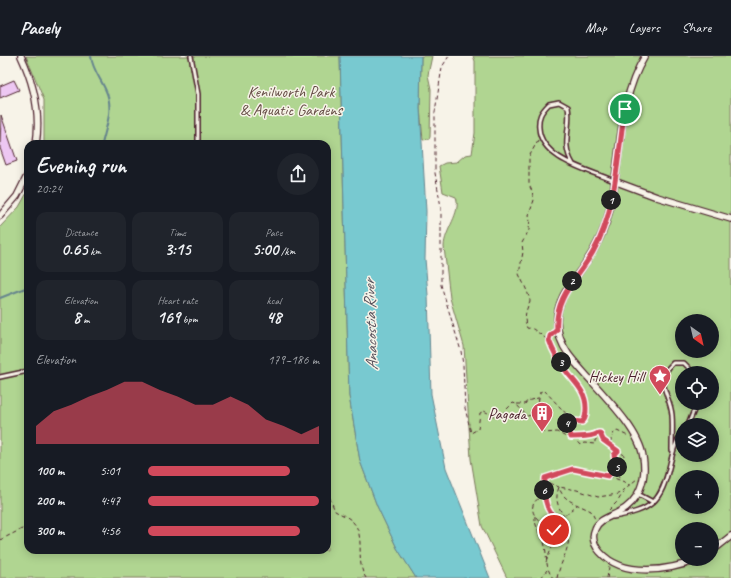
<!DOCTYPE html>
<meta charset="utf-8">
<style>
:root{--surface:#171b24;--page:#20242c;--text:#f1f3f6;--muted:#9ea1a6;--line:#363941;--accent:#d1495b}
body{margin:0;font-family:Caveat,sans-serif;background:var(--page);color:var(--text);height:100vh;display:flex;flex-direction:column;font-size:15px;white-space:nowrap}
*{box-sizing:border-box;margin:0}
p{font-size:13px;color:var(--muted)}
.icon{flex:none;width:22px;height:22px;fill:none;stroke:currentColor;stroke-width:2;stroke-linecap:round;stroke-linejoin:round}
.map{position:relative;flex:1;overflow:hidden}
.details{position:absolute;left:24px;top:84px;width:307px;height:414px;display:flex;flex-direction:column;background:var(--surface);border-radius:12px;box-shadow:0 2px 10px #0003}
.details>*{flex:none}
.needle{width:26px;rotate:146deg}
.controls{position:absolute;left:675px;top:258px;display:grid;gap:8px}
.controls a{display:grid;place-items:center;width:44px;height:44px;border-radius:50%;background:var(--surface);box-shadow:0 2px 10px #0003;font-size:20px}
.pin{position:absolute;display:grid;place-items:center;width:34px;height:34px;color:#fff;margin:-17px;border:2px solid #fff;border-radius:50%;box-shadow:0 1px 4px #0007}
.km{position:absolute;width:20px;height:20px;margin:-10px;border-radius:50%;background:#222;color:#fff;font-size:11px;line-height:20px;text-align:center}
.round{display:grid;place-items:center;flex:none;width:42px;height:42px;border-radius:21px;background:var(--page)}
.headline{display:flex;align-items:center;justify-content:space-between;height:68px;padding:0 12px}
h1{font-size:22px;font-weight:700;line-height:30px}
.metrics{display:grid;grid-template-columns:repeat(3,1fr);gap:6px;height:68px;padding:4px 12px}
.metrics div{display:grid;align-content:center;border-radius:10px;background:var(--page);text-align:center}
.metrics b{font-size:17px;font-weight:700}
.metrics small{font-size:11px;font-weight:400}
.metrics p{font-size:11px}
.chart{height:112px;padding:8px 12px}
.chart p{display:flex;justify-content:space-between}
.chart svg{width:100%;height:72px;margin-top:4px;fill:var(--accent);opacity:.7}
ul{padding:0 12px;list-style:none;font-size:13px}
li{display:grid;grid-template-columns:64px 48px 1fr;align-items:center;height:30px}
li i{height:10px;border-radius:5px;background:var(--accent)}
header{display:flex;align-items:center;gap:24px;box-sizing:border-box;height:56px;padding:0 20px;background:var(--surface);border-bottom:1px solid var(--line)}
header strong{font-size:19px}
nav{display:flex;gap:22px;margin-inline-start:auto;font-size:14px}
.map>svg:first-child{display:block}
</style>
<header>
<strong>Pacely</strong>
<nav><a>Map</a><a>Layers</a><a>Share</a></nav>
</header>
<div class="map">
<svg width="731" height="522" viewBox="0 0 731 522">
<rect width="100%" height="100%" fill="#f7f3e8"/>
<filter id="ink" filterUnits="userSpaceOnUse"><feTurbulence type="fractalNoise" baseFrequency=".025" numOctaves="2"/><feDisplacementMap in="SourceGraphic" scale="8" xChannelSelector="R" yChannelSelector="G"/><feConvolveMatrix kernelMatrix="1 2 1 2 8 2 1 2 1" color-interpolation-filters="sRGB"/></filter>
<g filter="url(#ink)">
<!-- green -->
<path fill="#b0d591" stroke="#7d7a5e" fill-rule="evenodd" d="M26 0H340L349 340 360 405 377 450 397 492 416 522H0V171L19 151 28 135V494H327V88H44V44Z
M421 0H432L428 19 431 33 430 81 429 83 423 84 420 52Z
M473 0H731V522H507L482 470 471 403 464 290 450 242 444 191C444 174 462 157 456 141L443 136 439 110 445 107 457 106 465 99 472 98 475 77V5ZM682 265H712V295H682ZM682 317H712V347H682ZM682 369H712V399H682ZM682 421H712V451H682ZM682 473H712V503H682Z"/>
<!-- water -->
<path fill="#78c9d0" stroke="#66858e" d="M340 0H421L420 52 426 155 425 203 428 239 431 338 446 412 490 522H416L397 492 377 450 360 405 349 340Z"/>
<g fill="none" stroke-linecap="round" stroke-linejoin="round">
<!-- stream -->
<path stroke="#66858e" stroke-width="2" d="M91 0C92 13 101 23 106 35 114 52 106 71 102 88
M0 242 28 231"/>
</g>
<!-- building -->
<path fill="#edc7f2" stroke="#4a1f2b" d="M14 24 19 34 0 42V30Z
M1 59 17 105 6 109 0 92Z"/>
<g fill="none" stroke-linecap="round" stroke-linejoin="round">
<!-- lane casing -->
<g stroke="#4a1f2b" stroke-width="6">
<path id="lane" d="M191 0 198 38V88
M573 108C560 87 572 72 568 51L559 46 549 48C541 56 538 61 539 72 541 104 590 114 614 125
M0 321 28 315
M688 369 697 347
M672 394C672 382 673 370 672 359 670 337 653 326 673 307H684L694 317
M638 438 653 446
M613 461C652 454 661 447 670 408 673 396 675 387 682 377"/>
</g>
<!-- street casing -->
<g stroke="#4a1f2b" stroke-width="8">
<path id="street" d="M21 0C34 28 41 57 36 88
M645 0C614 51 623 112 606 167 600 184 591 200 580 215 573 224 565 234 561 245 553 265 557 282 569 299 590 327 639 369 643 401 647 423 639 446 619 456 610 461 599 463 595 473 591 482 594 489 600 496 623 522 669 515 699 503
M614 125 657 141 731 163
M0 160 17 140 28 118
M712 495 731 480"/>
</g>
<!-- path -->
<path stroke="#4a1f2b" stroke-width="1" stroke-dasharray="4 3" stroke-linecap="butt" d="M449 0 442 11 435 56V117L441 151V229L461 295 463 309 465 352 471 377 478 373 480 357 484 355 498 362 513 347 516 348 527 360 532 359 537 353 540 336 544 334 573 365 578 367 584 364C587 355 588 345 583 336 578 325 541 291 552 278
M538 84 529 101V129L532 135 534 144 529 159 530 162 529 174 522 187 523 196 519 218C523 227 528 235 530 245 526 254 523 263 527 272L533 273 548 284
M517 348H525L527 345 538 342
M536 356 542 361 544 377 557 376 566 381 584 379 589 380 600 377 603 383 624 399 623 405 618 407V410L608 420 573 413 544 423 546 426 559 431C562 445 580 449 591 455L595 463
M568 362 571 380
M573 381 580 389 584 387 595 388V384L601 381
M610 387 613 378 617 375 628 380
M618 407 615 405 614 399 618 395
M618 410 619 423
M609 420 627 427 629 429
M546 426C540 448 552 461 568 473
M327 435 335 455C340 458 347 460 352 465 367 479 354 505 366 522
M544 439C521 450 537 467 554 474L558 465 577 449
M609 454 618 445 624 435
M535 460C534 471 541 477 544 486 548 499 544 511 553 522
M0 484 28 470
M546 506 552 491 554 474
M541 522 547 514
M557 522C560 506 573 488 568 471 564 455 552 450 559 431L577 434 598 441 618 438 637 423
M607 522 609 511"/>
<!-- lane -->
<use href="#lane" stroke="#f7f3e8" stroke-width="3"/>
<!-- street -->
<use href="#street" stroke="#f7f3e8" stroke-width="5.5"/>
</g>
</g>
<g fill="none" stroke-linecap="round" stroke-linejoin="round" filter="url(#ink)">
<!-- route casing -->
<g stroke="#fff" stroke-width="8">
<path id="route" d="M554 474 558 465C543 453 544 437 545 422L573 413 608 420 618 410V407L615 405 614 399 618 395 603 384 600 377H598C590 382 580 380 571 381L567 366 568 361 573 365 582 366C586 363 586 357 586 352 586 335 575 327 566 315 559 306 553 295 549 284L550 280 557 274C554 241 578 222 593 196 617 154 617 100 625 53"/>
</g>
<!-- route -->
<use href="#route" stroke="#d1495b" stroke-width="5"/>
</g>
<!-- icons -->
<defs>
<g id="sight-pin" transform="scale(1.15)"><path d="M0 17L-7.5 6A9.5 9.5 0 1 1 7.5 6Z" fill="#d1495b" stroke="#f7f3e8"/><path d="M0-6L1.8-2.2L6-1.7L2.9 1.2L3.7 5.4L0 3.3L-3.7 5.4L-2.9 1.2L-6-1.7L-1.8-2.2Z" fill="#fff"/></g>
<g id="building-pin" transform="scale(1.15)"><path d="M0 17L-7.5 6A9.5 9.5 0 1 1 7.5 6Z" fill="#d1495b" stroke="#f7f3e8"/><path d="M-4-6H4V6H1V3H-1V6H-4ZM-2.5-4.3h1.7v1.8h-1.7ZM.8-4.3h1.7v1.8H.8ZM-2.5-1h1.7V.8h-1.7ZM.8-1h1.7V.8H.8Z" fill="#fff"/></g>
</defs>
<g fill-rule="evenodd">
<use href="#sight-pin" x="660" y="320"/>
<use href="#building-pin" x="542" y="357"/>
</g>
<g text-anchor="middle" stroke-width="3" stroke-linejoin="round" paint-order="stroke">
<!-- park labels -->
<g font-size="16" fill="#644c44" stroke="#f7f3e8">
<text x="291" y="41">Kenilworth Park<tspan x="291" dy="18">&amp; Aquatic Gardens</tspan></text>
</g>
<!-- poi labels -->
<g font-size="16" fill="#4a1f2b" stroke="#f7f3e8" text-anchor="end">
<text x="644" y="326">Hickey Hill</text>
<text x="526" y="363">Pagoda</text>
</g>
<!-- water labels -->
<g font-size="17" font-style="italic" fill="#58525d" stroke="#f7f3e8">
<text transform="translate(370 269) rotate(-92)" y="6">Anacostia River</text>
</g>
</g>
</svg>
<div class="controls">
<a><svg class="needle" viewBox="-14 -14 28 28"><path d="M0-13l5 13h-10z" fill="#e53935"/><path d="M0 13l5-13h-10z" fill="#9ea1a6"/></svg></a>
<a><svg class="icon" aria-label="locate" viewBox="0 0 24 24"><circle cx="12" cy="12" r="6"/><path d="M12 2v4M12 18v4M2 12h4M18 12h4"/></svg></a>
<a><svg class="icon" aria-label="layers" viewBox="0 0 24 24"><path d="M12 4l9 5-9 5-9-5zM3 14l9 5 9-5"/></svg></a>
<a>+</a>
<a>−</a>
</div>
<div class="pin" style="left:625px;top:53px;background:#1e9e55"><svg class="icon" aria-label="arrive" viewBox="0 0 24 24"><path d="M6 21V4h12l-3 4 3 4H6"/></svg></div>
<div class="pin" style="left:554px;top:474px;background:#d93025"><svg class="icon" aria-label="check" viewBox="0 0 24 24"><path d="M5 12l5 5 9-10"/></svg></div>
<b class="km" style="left:611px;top:144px">1</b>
<b class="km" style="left:572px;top:225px">2</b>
<b class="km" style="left:561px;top:306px">3</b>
<b class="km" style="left:567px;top:367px">4</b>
<b class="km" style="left:617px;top:411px">5</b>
<b class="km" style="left:544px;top:434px">6</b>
<section class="details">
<div class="headline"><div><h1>Evening run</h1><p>20:24</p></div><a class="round"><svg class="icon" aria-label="share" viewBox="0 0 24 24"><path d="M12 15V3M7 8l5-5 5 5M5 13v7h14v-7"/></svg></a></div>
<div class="metrics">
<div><p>Distance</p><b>0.65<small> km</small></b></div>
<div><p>Time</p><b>3:15</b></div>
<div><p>Pace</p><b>5:00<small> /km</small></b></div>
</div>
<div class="metrics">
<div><p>Elevation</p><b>8<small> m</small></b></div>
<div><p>Heart rate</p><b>169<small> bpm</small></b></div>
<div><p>kcal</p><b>48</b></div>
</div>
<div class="chart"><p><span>Elevation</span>179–186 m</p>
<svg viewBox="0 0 160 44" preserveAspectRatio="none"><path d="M0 44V33L10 24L20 20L30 15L40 11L50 6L60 6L70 11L80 15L90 20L100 20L110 15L120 20L130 29L140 33L150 38L160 33V44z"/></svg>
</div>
<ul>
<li><b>100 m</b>5:01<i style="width:83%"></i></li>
<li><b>200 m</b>4:47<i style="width:100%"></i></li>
<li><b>300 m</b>4:56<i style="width:89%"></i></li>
</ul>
</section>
</div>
